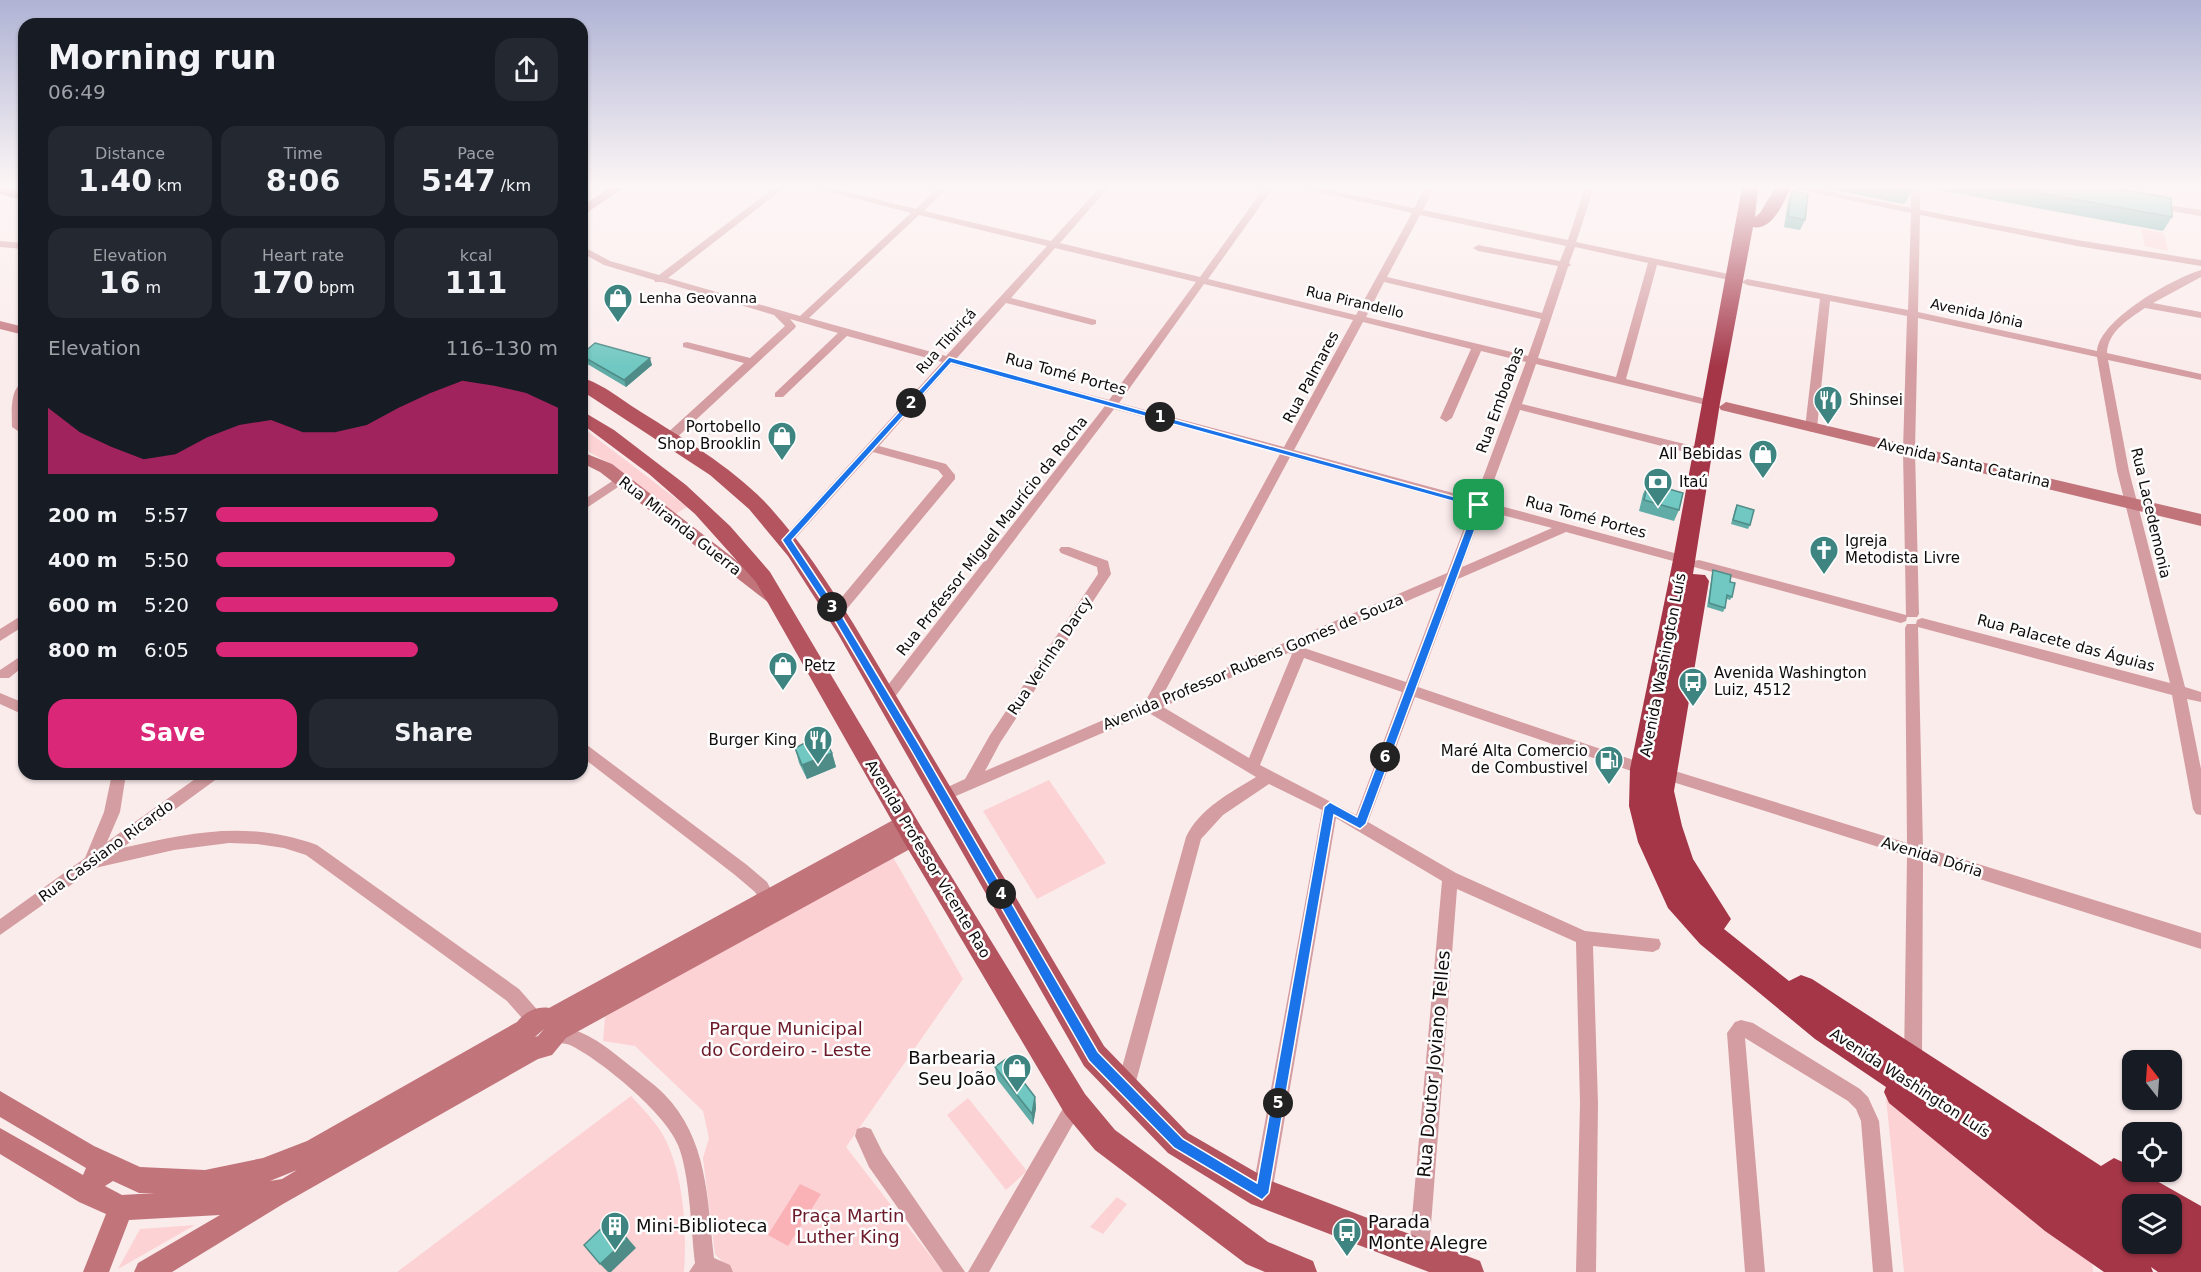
<!DOCTYPE html>
<meta charset="utf-8">
<style>
:root{--surface:#171b24;--page:#242831;--text:#f1f3f6;--muted:#9ea1a6;--accent:#db2777}
body{margin:0;font-family:"DejaVu Sans",sans-serif;background:var(--page);color:var(--text);height:100vh;display:flex;flex-direction:column;font-size:22px;white-space:nowrap}
*{box-sizing:border-box;margin:0}
p{font-size:20px;color:var(--muted)}
.icon{flex:none;width:33px;height:33px;fill:none;stroke:currentColor;stroke-width:2;stroke-linecap:round;stroke-linejoin:round}
.map{position:relative;flex:1;overflow:hidden}
.details{position:absolute;left:18px;top:18px;width:570px;height:762px;display:flex;flex-direction:column;background:var(--surface);border-radius:18px;box-shadow:0 2px 4px #0004}
.details>*{flex:none}
.needle{width:39px;rotate:343deg}
.tools{position:absolute;left:2122px;top:1050px;display:grid;gap:12px}
.tools a{display:grid;place-items:center;width:60px;height:60px;border-radius:12px;background:var(--surface);box-shadow:0 2px 4px #0004;font-size:30px}
.pin{position:absolute;display:grid;place-items:center;width:51px;height:51px;color:#fff;margin:-26px;border-radius:12px;box-shadow:0 3px 9px #0006}
.km{position:absolute;width:30px;height:30px;margin:-15px;border-radius:50%;background:#222;color:#fff;font-size:16px;line-height:30px;text-align:center}
.round{display:grid;place-items:center;flex:none;width:63px;height:63px;border-radius:18px;background:var(--page)}
.summary{display:flex;align-items:center;justify-content:space-between;height:102px;padding:0 30px}
h1{font-size:33px;font-weight:600;line-height:45px}
.metrics{display:grid;grid-template-columns:repeat(3,1fr);gap:9px;height:102px;padding:6px 30px}
.metrics div{display:grid;align-content:center;border-radius:15px;background:var(--page);text-align:center}
.metrics b{font-size:30px;font-weight:600}
.metrics small{font-size:16px;font-weight:400}
.metrics p{font-size:16px}
.chart{height:168px;padding:12px 30px}
.chart p{display:flex;justify-content:space-between}
.chart svg{width:100%;height:108px;margin-top:6px;fill:var(--accent);opacity:.7}
.cta{display:flex;gap:12px;margin-top:auto;padding:12px 30px}
.cta a{flex:1;height:69px;border-radius:18px;background:var(--accent);color:#fff;font-size:24px;font-weight:600;line-height:69px;text-align:center}
.cta a+a{background:var(--page);color:var(--text)}
ul{padding:0 30px;list-style:none;font-size:20px}
li{display:grid;grid-template-columns:96px 72px 1fr;align-items:center;height:45px}
li i{height:15px;border-radius:8px;background:var(--accent)}
.map>svg:first-child{display:block}
</style>
<div class="map">
<svg width="2201" height="1272" viewBox="0 0 2201 1272">
<rect width="100%" height="100%" fill="#fbecec"/>
<!-- green -->
<path fill="#fcd2d4" d="M2141 229 2164 233 2168 251 2145 246Z
M582 427 687 507 674 515 609 463 582 448Z
M1049 780 1106 863 1037 899 983 811Z
M890 852 963 979 846 1147 943 1272H732L715 1254 703 1158 709 1138 703 1111 635 1046 603 1041 605 1017Z
M631 1096C642 1108 655 1121 663 1135 684 1173 687 1230 684 1272H397Z
M968 1098 1027 1171 1006 1190 947 1115Z
M1886 1098 2092 1258 2093 1272H1904Z
M1117 1197 1127 1204 1103 1234 1090 1227Z
M195 1225 118 1269 140 1229Z"/>
<!-- water -->
<path fill="#fab2b7" d="M800 1184 821 1194 788 1246 768 1235Z"/>
<g fill="none" stroke-linecap="round" stroke-linejoin="round">
<!-- street -->
<path fill="#d49da1" fill-rule="evenodd" d="M774 188H784L668 278 800 316 911 213 815 188H831L916 209 937 188H947L924 211 1051 241 1099 188H1108L1060 243 1200 277 1264 188H1273L1208 279 1356 315 1412 213 1301 188H1319L1414 208 1425 188H1434L1423 210 1568 240 1585 188H1594L1576 242 1738 276V280L1734 281 1657 265 1626 379 1714 401V405L1710 406 1536 364 1522 404 1705 449 1707 452 1705 455 1701 456 1520 410 1486 502 1689 557 1690 560 1689 563 1684 564 1566 532 1458 579 1418 687 1648 765 1650 769 1648 773 1643 775 1415 697 1368 822 1456 873 1585 931 1659 939 1661 944 1659 949 1653 952 1593 946 1598 1103 1596 1272H1576L1580 1103 1576 942 1457 889 1429 1251 1426 1258 1419 1261 1412 1258 1409 1251 1442 881 1336 818 1272 1193 1269 1200 1262 1203 1255 1200 1252 1193 1322 810 1269 784 1223 815 1201 839 1134 1089 1131 1095 1125 1098 1119 1095 1116 1089 1186 837C1200 808 1230 793 1256 777L1149 713 949 799 944 801 939 799 936 795 939 791 965 779 990 735 1098 574 1097 567 1061 553 1059 550 1061 547H1069L1108 561 1111 574 1000 743 985 771 1145 702 1280 454 1114 409 891 702H881L879 698 881 694 1105 406 951 364 879 446 946 464 955 475V479L841 616H831L829 613 831 610 943 476 938 470 873 452 791 543H783L781 540 942 362 847 336 783 397H775V393L838 333 790 319 796 326 795 328 672 442H664V436L744 363 683 347V343L687 342 750 358 785 326 774 315 662 282H655L654 280 604 265 582 253V246L610 261 659 275ZM919 215 1047 246 946 356 809 318ZM1420 215 1566 246 1560 261 1478 245 1473 248 1478 251 1558 266 1542 313 1387 277ZM1575 247 1648 263 1616 377 1538 358 1568 267 1571 265 1569 263ZM1055 248 1196 282 1109 400 956 359 1006 303 1092 325 1096 324V320L1011 298ZM1384 282 1541 319 1528 356 1366 317ZM1204 284 1353 320 1284 447 1119 403ZM1363 322 1471 349 1440 418 1446 422 1452 418 1481 351 1526 362 1475 499 1294 450ZM1290 457 1472 507 1447 573 1163 695ZM1483 510 1552 528 1462 567ZM1442 586 1406 682 1301 647ZM1288 653 1292 654 1249 758 1163 707ZM1304 658 1402 692 1356 815 1260 765Z
M1792 188H1811L1911 208V188H1920V210L2077 240 2201 260V266L2077 246 1920 215 1918 312 2097 351C2100 319 2172 279 2201 270V277L2153 303 2201 312V318L2145 308C2129 319 2108 331 2107 353L2201 374V380L2108 360 2129 471 2185 687 2201 692V702L2187 699 2201 769V815L2196 814 2193 809 2172 695 1918 627 1923 847 2201 933V949L1923 861 1922 1061 1919 1067 1913 1070 1907 1067 1904 1061 1907 856 1657 777 1655 773 1657 769 1662 767 1907 843 1905 628 1907 624H1916L1917 620 1922 618 2170 683 2117 471 2097 357 1918 318 1915 450 1919 614 1917 617H1907L1906 621 1901 623 1694 567 1693 564 1694 561 1699 560 1906 615 1903 450 1907 316 1830 301 1817 428 1811 432 1805 428 1820 299 1747 285 1742 282 1747 279 1908 310 1911 213Z
M2156 203 2201 210V216L2153 208V204Z
M0 241 24 243V249L0 247Z
M24 382V427L18 431 12 427C12 413 9 388 24 382Z
M620 476 624 477 626 480 624 483 582 511V501Z
M24 614V626L0 641V629Z
M24 654V666L9 678H0V670Z
M0 693 24 703V715L0 704Z
M582 743 587 745 747 865 767 882 776 899 774 904 768 906 762 904 755 892 735 875 582 757Z
M112 774H126L120 812 107 842 202 774H220L218 778 122 848C192 832 247 820 317 845L519 989 541 1014 544 1020 541 1026 535 1028 529 1026 507 1001 481 982 306 855 284 848 257 844 229 843 174 850 95 868 0 935V919L85 858 104 812Z
M1741 1020 1753 1023 1860 1089 1868 1097 1879 1121 1893 1272H1873L1861 1121 1856 1109 1848 1101 1745 1038 1765 1272H1745L1727 1033 1735 1022Z
M556 1027C583 1028 604 1045 624 1061 637 1072 652 1082 664 1094 708 1139 707 1198 714 1258L730 1265 733 1272H689L695 1263C691 1231 690 1174 678 1145 665 1113 603 1062 572 1046 565 1042 557 1044 550 1041L547 1035 550 1029Z
M1075 1095 1081 1098 1084 1104 1081 1110 989 1272H968L1069 1098Z
M864 1127 871 1129 883 1153 965 1272H943L869 1167 855 1136 857 1129Z"/>
<!-- secondary -->
<path fill="#c2747b" fill-rule="evenodd" d="M609 188H623L582 216V206Z
M0 321 24 327V335L0 329Z
M1726 402 2201 514V526L1721 410 1719 407Z
M582 452 612 464 781 595 784 599 781 603H769L600 472 582 463Z
M906 813 913 816 916 822 912 829 921 831 924 837 921 843 566 1038 552 1055 538 1059 283 1204 172 1272H134L138 1263 220 1215 129 1220 109 1272H83L106 1214 79 1202 0 1154V1128L83 1175 86 1168 0 1117V1091L94 1146 140 1167 205 1170 263 1158 307 1141 517 1022C525 1012 537 1006 549 1008ZM544 1029 538 1036 535 1037ZM297 1170 282 1179 270 1181ZM113 1181 139 1193H155L122 1195 105 1186Z"/>
<!-- primary -->
<path fill="#b3545f" fill-rule="evenodd" d="M0 188 24 192V201L0 194Z
M582 378C602 383 623 401 641 412 684 439 728 465 764 501 799 538 826 580 853 623L1104 1046 1188 1133 1271 1181 1480 1261 1484 1272H1429L1251 1204 1168 1153 1084 1066 838 634 788 556 749 509 710 475 582 391Z
M582 411 614 430 686 485 730 526 770 572 923 830 1085 1094 1115 1130 1268 1242 1313 1261 1317 1272H1265L1246 1264 1095 1150 1065 1114 905 844 756 582 695 514 649 474 582 424Z"/>
<!-- highway -->
<path fill="#a43648" fill-rule="evenodd" d="M1742 188H1758L1755 217 1760 213 1775 188H1791C1783 202 1773 231 1753 227L1720 403 1693 574 1705 575 1709 581 1674 791 1682 826 1693 859 1731 919 1724 929 1789 981 1801 975 1812 979 2101 1166 2114 1158 2133 1167V1172H2141L2201 1206V1272H2158L2151 1267 2153 1272H2104L2045 1231 1889 1103 1884 1092 1886 1087 1815 1039 1700 944 1668 908 1638 842 1629 806 1630 769 1673 560ZM2133 1204H2172V1244H2133Z"/>
</g>
<!-- wall -->
<path fill="#61aca7" d="M1824 188H1912V191L1904 204Z
M1927 188H2114L2172 217 2163 231Z
M1792 191 1805 220 1800 230 1784 227 1788 201Z
M582 354 652 365 626 387 584 362 582 358Z
M1648 483 1679 510 1674 521 1639 511 1643 494Z
M1737 505 1750 525 1748 529 1731 524 1735 509Z
M1713 570 1730 582 1732 597 1730 600 1727 599 1725 608 1723 612 1707 607 1712 574Z
M795 748 832 753 836 767 807 779 799 763Z
M995 1067 1035 1097 1036 1108 1033 1125 997 1079Z"/>
<!-- shaded-wall -->
<path fill="#4f8c88" d="M650 358 652 365 626 387 624 380Z
M832 753 836 767 807 779 802 765Z
M1035 1097 1036 1108 1033 1125 1032 1114Z
M611 1219 636 1248 611 1272H608L600 1264Z"/>
<!-- building -->
<path fill="#71c8c2" stroke="#4f8c88" stroke-width="1.5" d="M1900 188H1912V191Z
M2012 188H2114L2171 198 2172 217Z
M1792 191 1808 194 1805 220 1788 216Z
M595 343 650 358 624 380 582 356V354Z
M1648 483 1683 493 1679 510 1644 500Z
M1737 505 1754 510 1750 525 1733 520Z
M1713 570 1731 575 1730 582 1735 583 1732 597 1727 595 1725 608 1709 603Z
M822 734 832 753 802 765 795 748Z
M1006 1059 1035 1097 1032 1114 995 1067Z
M611 1219 627 1239 600 1264 584 1245Z"/>
<!-- sky -->
<linearGradient id="sky" x2="0" y2="1"><stop stop-color="#afb3d4"/><stop offset="0.51" stop-color="#fdf6f6"/><stop offset="1" stop-color="#fdf6f6" stop-opacity="0"/></linearGradient>
<rect width="2201" height="366" fill="url(#sky)"/>
<!-- route -->
<path fill="#1a73e8" stroke="#fff" stroke-width="1.5" fill-rule="evenodd" d="M949 357 1484 505 1366 824 1360 829 1334 815 1269 1193 1262 1200 1174 1148 1089 1061 911 750 832 616 782 540ZM951 363 1474 507 1357 817 1330 802 1324 807 1257 1183 1183 1139 1098 1052 919 744 839 611 792 540Z"/>
<!-- icons -->
<defs>
<g id="shop-pin" transform="scale(1.5)"><path d="M0 17L-7.5 6A9.5 9.5 0 1 1 7.5 6Z" fill="#3e8581" stroke="#fdfdfd"/><path d="M-5-2.5h2.3a2.7 3.5 0 0 1 5.4 0H5L5.5 6h-11ZM-1.5-2.5h3a1.5 2.3 0 0 0-3 0Z" fill="#fff"/></g>
<g id="restaurant-pin" transform="scale(1.5)"><path d="M0 17L-7.5 6A9.5 9.5 0 1 1 7.5 6Z" fill="#3e8581" stroke="#fdfdfd"/><path d="M-5-6h1v4h1v-4h1v4h1v-4h1v5L-1.5 .5V6h-2V.5L-5-1ZM5-6V6H3V1.5H1.5Q1.5-4 5-6Z" fill="#fff"/></g>
<g id="bank-pin" transform="scale(1.5)"><path d="M0 17L-7.5 6A9.5 9.5 0 1 1 7.5 6Z" fill="#3e8581" stroke="#fdfdfd"/><path d="M-6-4H6V4H-6ZM0-2.3a2.3 2.3 0 1 0 0 4.6a2.3 2.3 0 1 0 0-4.6Z" fill="#fff"/></g>
<g id="church-pin" transform="scale(1.5)"><path d="M0 17L-7.5 6A9.5 9.5 0 1 1 7.5 6Z" fill="#3e8581" stroke="#fdfdfd"/><path d="M-1.2-6h2.4v3.5h3.3v2.4h-3.3V6h-2.4V-.1h-3.3v-2.4h3.3Z" fill="#fff"/></g>
<g id="bus-pin" transform="scale(1.5)"><path d="M0 17L-7.5 6A9.5 9.5 0 1 1 7.5 6Z" fill="#3e8581" stroke="#fdfdfd"/><path d="M-5-6H5V4H4V6H2V4H-2V6H-4V4H-5ZM-3.5-4V0h7V-4ZM-3.5 1.2v1.5H-2V1.2ZM2 1.2v1.5H3.5V1.2Z" fill="#fff"/></g>
<g id="fuel-pin" transform="scale(1.5)"><path d="M0 17L-7.5 6A9.5 9.5 0 1 1 7.5 6Z" fill="#3e8581" stroke="#fdfdfd"/><path d="M-5.5-6h7V0h2V4h1.3V-2.5L3-4.5l.8-.8L6-3V5H2.5V1h-1V6h-7ZM-4.2-4.7v3.2H.2V-4.7Z" fill="#fff"/></g>
<g id="building-pin" transform="scale(1.5)"><path d="M0 17L-7.5 6A9.5 9.5 0 1 1 7.5 6Z" fill="#3e8581" stroke="#fdfdfd"/><path d="M-4-6H4V6H1V3H-1V6H-4ZM-2.5-4.3h1.7v1.8h-1.7ZM.8-4.3h1.7v1.8H.8ZM-2.5-1h1.7V.8h-1.7ZM.8-1h1.7V.8H.8Z" fill="#fff"/></g>
</defs>
<g fill-rule="evenodd">
<use href="#shop-pin" x="618" y="298"/>
<use href="#restaurant-pin" x="1828" y="400"/>
<use href="#shop-pin" x="782" y="436"/>
<use href="#shop-pin" x="1763" y="454"/>
<use href="#bank-pin" x="1658" y="482"/>
<use href="#church-pin" x="1824" y="550"/>
<use href="#shop-pin" x="783" y="666"/>
<use href="#bus-pin" x="1693" y="682"/>
<use href="#restaurant-pin" x="818" y="740"/>
<use href="#fuel-pin" x="1609" y="760"/>
<use href="#shop-pin" x="1017" y="1068"/>
<use href="#building-pin" x="615" y="1226"/>
<use href="#bus-pin" x="1347" y="1232"/>
</g>
<g text-anchor="middle" stroke-width="5" stroke-linejoin="round" paint-order="stroke">
<!-- far-poi labels -->
<g font-size="14" fill="#100b0b" stroke="#fdfdfd" text-anchor="start">
<text x="639" y="303">Lenha Geovanna</text>
</g>
<!-- far-street labels -->
<g font-size="14" fill="#100b0b" stroke="#fdfdfd">
<text transform="translate(1355 302) rotate(13)" y="5">Rua Pirandello</text>
<text transform="translate(1977 313) rotate(12)" y="5">Avenida Jônia</text>
<text transform="translate(946 341) rotate(-48)" y="5">Rua Tibiriçá</text>
</g>
<!-- street labels -->
<g font-size="15" fill="#100b0b" stroke="#fdfdfd">
<text transform="translate(1066 374) rotate(15)" y="5">Rua Tomé Portes</text>
<text transform="translate(1311 377) rotate(-62)" y="5">Rua Palmares</text>
<text transform="translate(1500 400) rotate(-70)" y="5">Rua Emboabas</text>
<text transform="translate(1964 463) rotate(13)" y="5">Avenida Santa Catarina</text>
<text transform="translate(2151 513) rotate(77)" y="5">Rua Lacedemonia</text>
<text transform="translate(1586 517) rotate(15)" y="5">Rua Tomé Portes</text>
<text transform="translate(680 526) rotate(38)" y="5">Rua Miranda Guerra</text>
<text transform="translate(992 536) rotate(-52)" y="5">Rua Professor Miguel Maurício da Rocha</text>
<text transform="translate(2066 643) rotate(15)" y="5">Rua Palacete das Águias</text>
<text transform="translate(1050 656) rotate(-56)" y="5">Rua Verinha Darcy</text>
<text transform="translate(1253 662) rotate(-23)" y="5">Avenida Professor Rubens Gomes de Souza</text>
<text transform="translate(1663 665) rotate(-79)" y="5">Avenida Washington Luís</text>
<text transform="translate(106 851) rotate(-36)" y="5">Rua Cassiano Ricardo</text>
<text transform="translate(1932 857) rotate(17)" y="5">Avenida Dória</text>
<text transform="translate(928 859) rotate(59)" y="5">Avenida Professor Vicente Rao</text>
<text transform="translate(1910 1083) rotate(33)" y="5">Avenida Washington Luís</text>
</g>
<!-- poi labels -->
<g font-size="15" fill="#100b0b" stroke="#fdfdfd" text-anchor="start">
<text x="1849" y="405">Shinsei</text>
<text x="761" y="432" text-anchor="end">Portobello<tspan x="761" dy="17">Shop Brooklin</tspan></text>
<text x="1742" y="459" text-anchor="end">All Bebidas</text>
<text x="1679" y="487">Itaú</text>
<text x="1845" y="546">Igreja<tspan x="1845" dy="17">Metodista Livre</tspan></text>
<text x="804" y="671">Petz</text>
<text x="1714" y="678">Avenida Washington<tspan x="1714" dy="17">Luiz, 4512</tspan></text>
<text x="797" y="745" text-anchor="end">Burger King</text>
<text x="1588" y="756" text-anchor="end">Maré Alta Comercio<tspan x="1588" dy="17">de Combustivel</tspan></text>
</g>
<!-- near-park labels -->
<g font-size="18" fill="#6b1928" stroke="#fdfdfd">
<text x="786" y="1035">Parque Municipal<tspan x="786" dy="21">do Cordeiro - Leste</tspan></text>
<text x="848" y="1222">Praça Martin<tspan x="848" dy="21">Luther King</tspan></text>
</g>
<!-- near-poi labels -->
<g font-size="18" fill="#100b0b" stroke="#fdfdfd" text-anchor="start">
<text x="996" y="1064" text-anchor="end">Barbearia<tspan x="996" dy="21">Seu João</tspan></text>
<text x="1368" y="1228">Parada<tspan x="1368" dy="21">Monte Alegre</tspan></text>
<text x="636" y="1232">Mini-Biblioteca</text>
</g>
<!-- near-street labels -->
<g font-size="18" fill="#100b0b" stroke="#fdfdfd">
<text transform="translate(1434 1064) rotate(-85)" y="6">Rua Doutor Joviano Telles</text>
</g>
</g>
</svg>
<div class="tools">
<a><svg class="needle" viewBox="-14 -14 28 28"><path d="M0-13l5 13h-10z" fill="#e53935"/><path d="M0 13l5-13h-10z" fill="#9ea1a6"/></svg></a>
<a><svg class="icon" aria-label="locate" viewBox="0 0 24 24"><circle cx="12" cy="12" r="6"/><path d="M12 2v4M12 18v4M2 12h4M18 12h4"/></svg></a>
<a><svg class="icon" aria-label="layers" viewBox="0 0 24 24"><path d="M12 4l9 5-9 5-9-5zM3 14l9 5 9-5"/></svg></a>
</div>
<div class="pin" style="left:1479px;top:505px;background:#1e9e55"><svg class="icon" aria-label="arrive" viewBox="0 0 24 24"><path d="M6 21V4h12l-3 4 3 4H6"/></svg></div>
<b class="km" style="left:1160px;top:417px">1</b>
<b class="km" style="left:911px;top:403px">2</b>
<b class="km" style="left:832px;top:607px">3</b>
<b class="km" style="left:1001px;top:894px">4</b>
<b class="km" style="left:1278px;top:1103px">5</b>
<b class="km" style="left:1385px;top:757px">6</b>
<section class="details">
<div class="summary"><div><h1>Morning run</h1><p>06:49</p></div><a class="round"><svg class="icon" aria-label="share" viewBox="0 0 24 24"><path d="M12 15V3M7 8l5-5 5 5M5 13v7h14v-7"/></svg></a></div>
<div class="metrics">
<div><p>Distance</p><b>1.40<small> km</small></b></div>
<div><p>Time</p><b>8:06</b></div>
<div><p>Pace</p><b>5:47<small> /km</small></b></div>
</div>
<div class="metrics">
<div><p>Elevation</p><b>16<small> m</small></b></div>
<div><p>Heart rate</p><b>170<small> bpm</small></b></div>
<div><p>kcal</p><b>111</b></div>
</div>
<div class="chart"><p><span>Elevation</span>116–130 m</p>
<svg viewBox="0 0 160 44" preserveAspectRatio="none"><path d="M0 44V17L10 27L20 33L30 38L40 36L50 29L60 24L70 22L80 27L90 27L100 24L110 17L120 11L130 6L140 8L150 11L160 17V44z"/></svg>
</div>
<ul>
<li><b>200 m</b>5:57<i style="width:65%"></i></li>
<li><b>400 m</b>5:50<i style="width:70%"></i></li>
<li><b>600 m</b>5:20<i style="width:100%"></i></li>
<li><b>800 m</b>6:05<i style="width:59%"></i></li>
</ul>
<div class="cta"><a>Save</a><a>Share</a></div>
</section>
</div>
